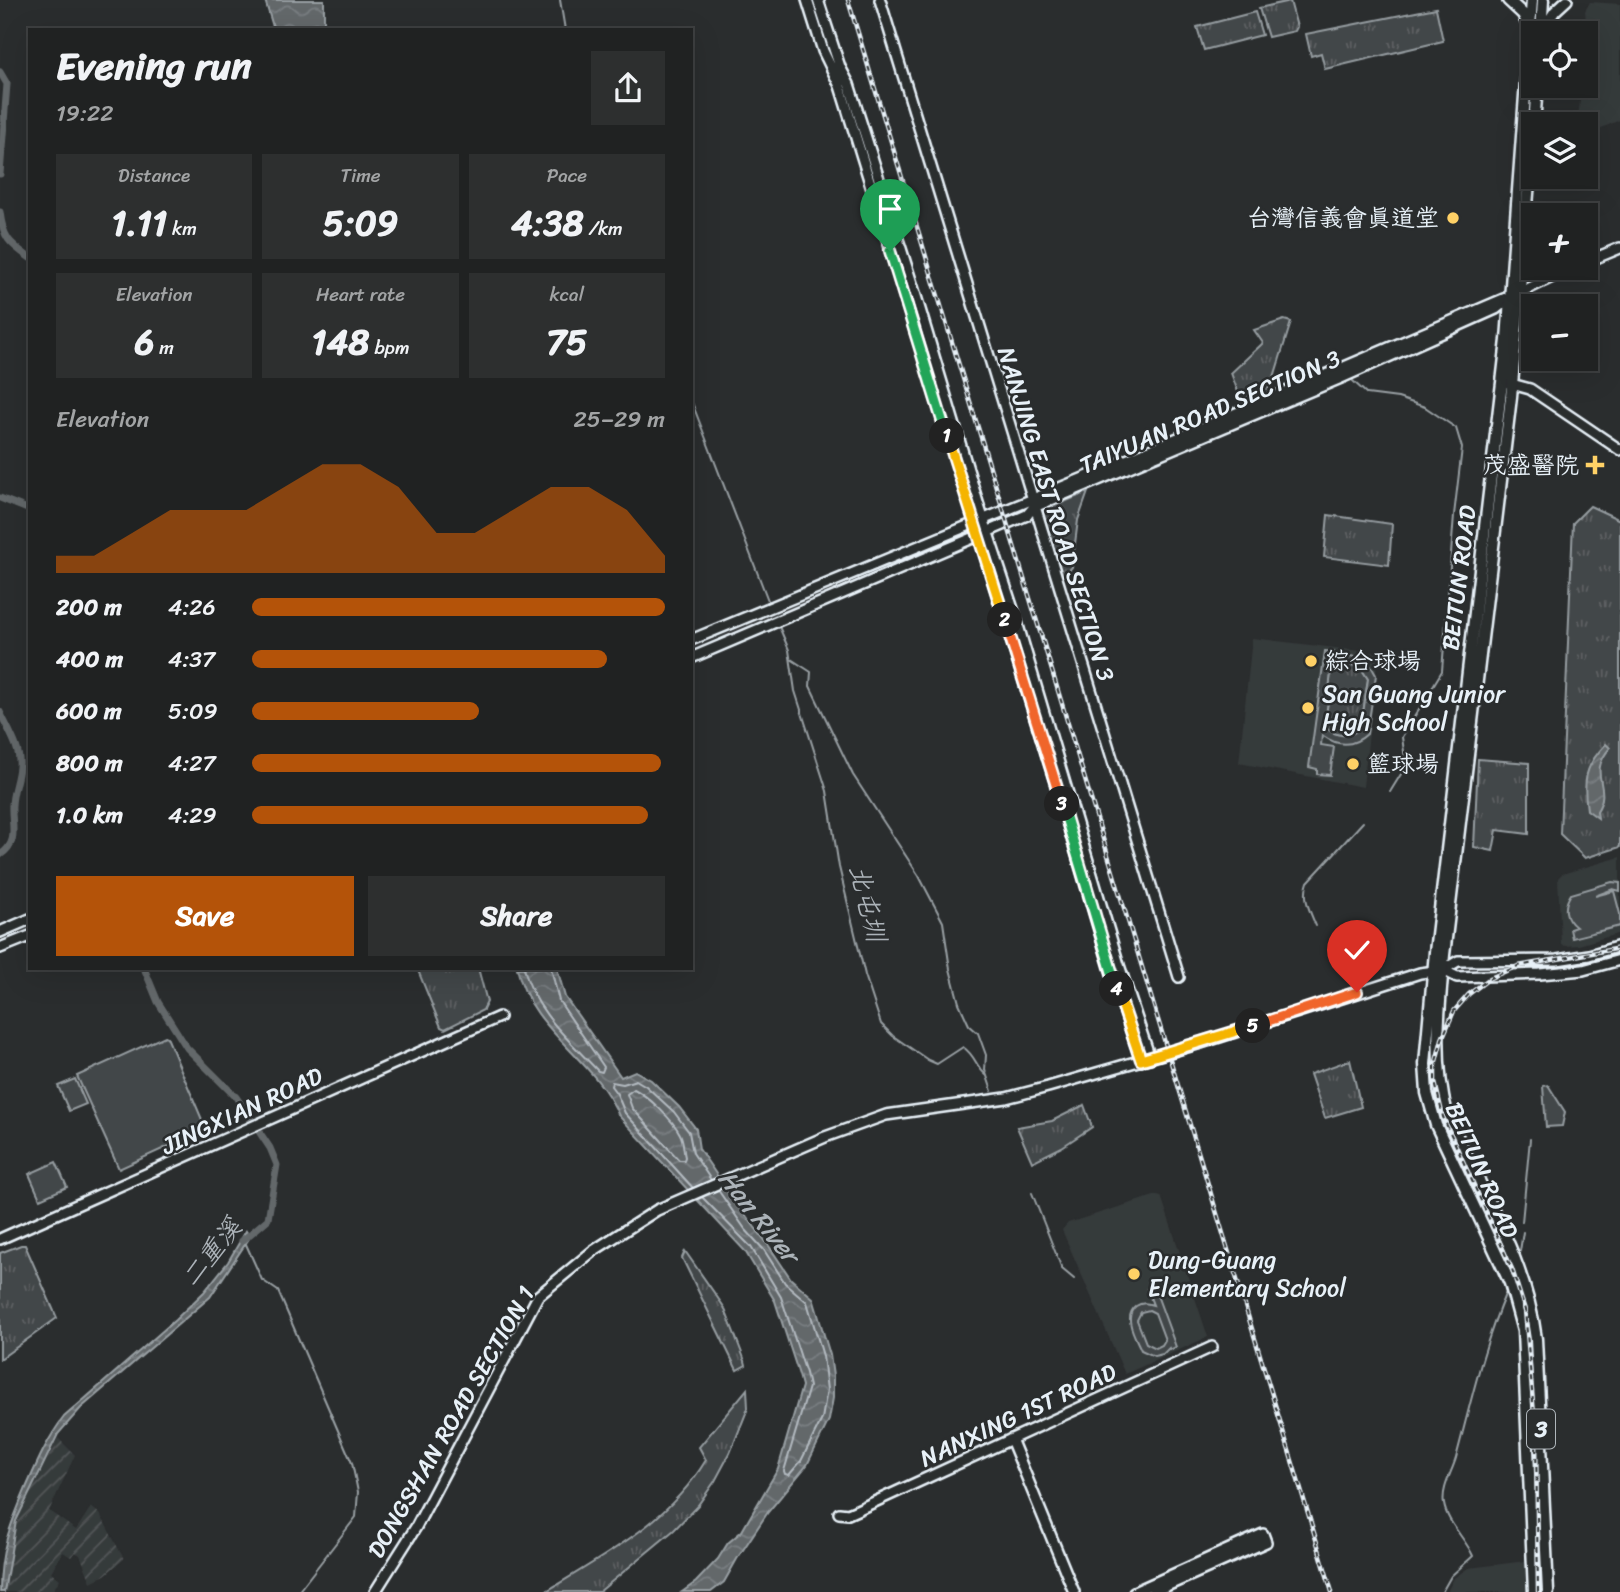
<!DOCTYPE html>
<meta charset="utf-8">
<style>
:root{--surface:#202222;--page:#2d2f2f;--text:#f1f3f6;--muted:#a2a4a5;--line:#3d3f40;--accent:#b45309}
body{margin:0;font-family:Sriracha,"LXGW WenKai TC",sans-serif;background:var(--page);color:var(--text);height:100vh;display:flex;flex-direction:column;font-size:26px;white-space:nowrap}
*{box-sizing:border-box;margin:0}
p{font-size:23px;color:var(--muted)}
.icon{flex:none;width:38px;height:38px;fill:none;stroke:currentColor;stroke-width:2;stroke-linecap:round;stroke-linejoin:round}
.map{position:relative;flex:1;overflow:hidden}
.details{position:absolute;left:28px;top:28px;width:665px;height:942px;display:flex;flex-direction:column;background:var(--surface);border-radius:0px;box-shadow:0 7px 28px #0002,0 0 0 2px var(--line)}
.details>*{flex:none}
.tools{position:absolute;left:1521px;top:21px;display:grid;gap:14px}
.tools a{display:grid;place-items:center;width:77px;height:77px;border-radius:0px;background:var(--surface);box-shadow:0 7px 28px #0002,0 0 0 2px var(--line);font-size:35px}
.pin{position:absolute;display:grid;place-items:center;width:60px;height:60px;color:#fff;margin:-72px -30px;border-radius:50% 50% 50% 0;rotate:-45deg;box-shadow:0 0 7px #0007}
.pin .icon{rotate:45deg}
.km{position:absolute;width:35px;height:35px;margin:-18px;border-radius:50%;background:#222;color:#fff;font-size:19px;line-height:35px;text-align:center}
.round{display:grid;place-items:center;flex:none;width:74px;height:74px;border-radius:0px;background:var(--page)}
.headline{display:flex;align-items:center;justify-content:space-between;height:119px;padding:0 28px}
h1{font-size:38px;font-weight:800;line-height:52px}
.figures{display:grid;grid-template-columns:repeat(3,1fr);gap:10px;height:119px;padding:7px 28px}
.figures div{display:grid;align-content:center;border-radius:0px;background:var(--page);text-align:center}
.figures b{font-size:35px;font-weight:800}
.figures small{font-size:19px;font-weight:400}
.figures p{font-size:19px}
.chart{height:196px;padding:14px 28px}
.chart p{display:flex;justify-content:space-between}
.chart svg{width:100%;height:126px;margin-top:7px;fill:var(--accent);opacity:.7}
.button{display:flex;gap:14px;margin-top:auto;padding:14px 28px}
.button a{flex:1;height:80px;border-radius:0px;background:var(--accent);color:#fff;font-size:28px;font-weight:800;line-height:80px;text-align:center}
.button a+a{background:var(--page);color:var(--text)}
ul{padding:0 28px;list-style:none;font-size:23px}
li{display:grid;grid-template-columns:112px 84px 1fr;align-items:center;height:52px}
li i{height:18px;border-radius:9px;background:var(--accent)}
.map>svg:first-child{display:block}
</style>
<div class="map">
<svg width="1620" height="1592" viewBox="0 0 1620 1592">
<defs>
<pattern id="industrial-furrows" width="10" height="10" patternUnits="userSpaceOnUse" patternTransform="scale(1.75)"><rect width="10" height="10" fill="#363a3b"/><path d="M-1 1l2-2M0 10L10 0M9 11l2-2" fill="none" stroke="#535758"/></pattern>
<pattern id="grass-tufts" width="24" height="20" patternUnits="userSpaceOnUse" patternTransform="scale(1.75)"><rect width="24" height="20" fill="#424648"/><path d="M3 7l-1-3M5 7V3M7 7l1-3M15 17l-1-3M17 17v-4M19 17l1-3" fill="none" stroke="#5d6163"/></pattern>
<pattern id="water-waves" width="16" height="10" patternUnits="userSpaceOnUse" patternTransform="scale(1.75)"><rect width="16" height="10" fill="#63686b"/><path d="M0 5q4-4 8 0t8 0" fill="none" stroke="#797e81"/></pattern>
</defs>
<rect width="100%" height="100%" fill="#2a2d2e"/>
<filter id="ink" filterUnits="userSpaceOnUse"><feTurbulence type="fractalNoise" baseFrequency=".0143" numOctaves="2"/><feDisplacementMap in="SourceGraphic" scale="14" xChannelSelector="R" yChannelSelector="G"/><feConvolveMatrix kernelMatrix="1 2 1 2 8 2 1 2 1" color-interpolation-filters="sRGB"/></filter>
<g filter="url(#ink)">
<!-- built -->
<path fill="#363a3b" d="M1590 2 1620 4V120L1587 134 1586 124H1577L1582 86H1586L1588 44 1585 11Z
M1252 638 1378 653 1363 787 1239 763Z
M1620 857V933L1579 945 1565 946 1561 944 1558 878 1562 874Z
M1157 1195 1161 1196 1208 1337 1125 1374 1062 1230 1068 1223Z
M1526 1561 1527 1592H1447L1454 1578 1468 1568Z"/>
<!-- industrial -->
<path fill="url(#industrial-furrows)" d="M58 1438 75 1455 49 1511 76 1530 91 1507 100 1514 124 1559 105 1575 91 1582 80 1555 75 1552 71 1557 63 1552 51 1572 60 1579 52 1592H0L4 1558 23 1507Z"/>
<!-- grass -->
<path fill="url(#grass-tufts)" stroke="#959ca0" stroke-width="2" d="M1290 1 1297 27 1295 31 1268 37 1259 8Z
M1436 8 1443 41 1325 69 1321 53 1311 56 1306 34Z
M1255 12 1262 35 1204 50 1197 27Z
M1284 320 1291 322 1271 387 1241 400 1231 373 1263 343 1254 330Z
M1088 492 1078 520 1072 567 1061 579 1043 522V514L1047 509Z
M1590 506 1620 520V847L1585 858 1560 834 1573 523Z
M1328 515 1392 524 1389 565 1324 557Z
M1345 663 1361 668 1368 679 1361 728C1349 738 1336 738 1325 727L1331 672Z
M1478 759 1529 763V834L1497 830 1493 851 1474 847Z
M417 968H478L487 1002 483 1010 445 1029 441 1027Z
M1350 1060 1361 1107 1325 1118 1310 1074Z
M1548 1085 1565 1112 1562 1126 1546 1127 1543 1086Z
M1084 1105 1092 1127 1062 1147 1032 1162 1017 1127 1052 1121Z
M21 1245H25L57 1318 0 1359V1253Z
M685 1251 724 1307 745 1361 746 1365 737 1370 685 1264 682 1258Z
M747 1389 748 1408 730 1453 715 1481 698 1505 674 1530 599 1592H545C605 1555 669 1522 706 1460L699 1447Z"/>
<!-- pitch -->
<path fill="#424648" stroke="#959ca0" stroke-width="2" fill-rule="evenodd" d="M1325 651 1334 652V659C1352 652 1368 657 1376 675L1367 734C1352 748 1337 746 1322 735L1321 745 1334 747 1330 775 1317 774V769L1309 767ZM1349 663 1361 668 1368 679 1361 728C1349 738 1336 738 1325 726L1331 672 1337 666Z
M1612 882 1620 883V891L1613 889 1595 896 1614 891 1620 914V926L1572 938 1570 929 1576 927C1564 918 1563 906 1571 894Z
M165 1036 167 1037 206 1129 119 1169 77 1076Z
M75 1079 86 1104 69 1111 58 1086Z
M56 1162 67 1187 40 1199 29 1174Z
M1154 1287 1176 1347 1170 1350 1169 1348 1163 1354 1154 1356 1141 1350C1136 1338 1122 1317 1136 1306 1142 1302 1147 1303 1153 1305L1147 1289ZM1149 1310 1155 1313 1165 1340 1162 1345 1156 1348 1146 1343 1137 1320 1141 1312Z"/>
<!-- water -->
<path fill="url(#water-waves)" stroke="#989fa3" stroke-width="2" d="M265 0H324V30H274Z
M1606 744 1610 748C1586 775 1613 786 1597 811L1598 818 1587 810C1583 782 1584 766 1606 744Z
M517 968H557L565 997 621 1077 635 1071 651 1080 679 1107 696 1129 699 1149 731 1196 769 1246 791 1279 813 1298 830 1355 833 1376V1398L829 1420 807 1465 768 1512 737 1559 724 1582 711 1592H682L696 1582 718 1559 728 1543 742 1531 778 1469 802 1386 799 1375 775 1301 745 1251 619 1116C595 1058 531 1032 517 968Z
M246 1231 250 1237 210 1297 81 1408 58 1434 16 1521 4 1592H0C0 1549 10 1526 26 1488 37 1463 47 1439 64 1417L175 1320 204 1292 228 1262Z"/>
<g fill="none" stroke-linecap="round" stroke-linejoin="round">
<!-- shore -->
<path stroke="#b3bac0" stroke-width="2" d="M524 968C534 1011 569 1040 598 1071L602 1072 604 1067 559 1001 551 968
M634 1089C648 1096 673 1120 680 1134 684 1141 683 1150 685 1157L684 1160H679L632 1108 627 1094Z
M693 1188 625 1113 617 1094 611 1086 612 1082 623 1084 636 1080 646 1086 674 1112 689 1132 693 1153 711 1180
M702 1197 751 1247 781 1297 806 1373 809 1387 784 1471 785 1474 789 1475 801 1461 822 1419 827 1390 823 1356 807 1302 785 1283 764 1250 745 1229 718 1190"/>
<!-- stream -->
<path stroke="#989fa3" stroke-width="2" d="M560 0 565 30
M1353 381 1367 394 1398 398 1425 407 1456 428 1462 448 1454 515 1442 671 1402 737 1406 766 1390 792
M691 400 769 603
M778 624 789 650 795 691 827 791 839 867 865 975 881 1024 893 1036 928 1060 937 1064 963 1047C976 1056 975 1066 986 1075
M791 659 811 672 810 686 853 775 919 876 943 922 950 969 959 1003 969 1025 978 1033 986 1055 985 1070 992 1091
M1316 926C1310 911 1302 898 1308 882L1363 822
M1032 1193 1062 1269 1074 1279
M1522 1222 1530 1139
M245 1242 262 1280 278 1291 352 1463 358 1492 356 1517 298 1592
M1520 1251 1523 1232
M1442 1592 1451 1576 1473 1556C1466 1539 1447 1523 1444 1504 1441 1489 1452 1472 1456 1458 1471 1402 1483 1346 1506 1292"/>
<!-- canal -->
<path stroke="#63686b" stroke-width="7" d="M0 72 7 84 0 174
M0 212C3 238 9 243 30 258
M0 498 30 510
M0 712C5 723 12 735 16 746 25 769 12 786 12 806 11 825 20 842 0 855
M144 968 158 1002 187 1048 236 1097 270 1148 277 1165 268 1219 242 1241"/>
<!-- secondary casing -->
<g stroke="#e8f1f8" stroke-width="14">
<path id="secondary" d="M807 0 823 51 840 86 1065 814 1110 967 1141 1061
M818 0 840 67 849 84 916 296 979 506 1014 612 1119 965 1150 1058
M880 0 1179 977
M1541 32 1555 11 1567 0
M1586 262 1620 248
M1508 383 1530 389 1620 450
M691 640 1096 473 1506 298
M691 658 1027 515 1034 507 1341 378 1496 309 1511 297 1571 268
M0 932 30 919
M0 948 30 936
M1443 970 1457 977 1540 974 1583 970 1620 960
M0 1239 499 1017
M1011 1439 1074 1592
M839 1513 848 1514 857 1510 1212 1347
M375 1592 416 1527 538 1296 593 1251 657 1210 825 1137 886 1115 1006 1098 1048 1087 1201 1043 1420 973 1443 970 1458 961 1557 960 1589 955 1620 946
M1134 1592 1263 1534 1266 1542 1153 1592"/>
</g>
<!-- primary casing -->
<g stroke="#e8f1f8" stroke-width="15">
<path id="primary" d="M1508 0 1523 14 1529 27
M1532 0 1507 340 1435 952 1425 1064 1427 1093 1436 1125 1510 1283 1523 1331 1534 1592
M1541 33 1543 0
M1534 124 1537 86
M1533 134 1511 397 1444 955C1439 1007 1433 1063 1447 1114 1479 1187 1526 1259 1536 1339L1548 1592"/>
</g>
<!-- secondary -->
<use href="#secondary" stroke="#2a2d2e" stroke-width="9"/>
<!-- primary -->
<use href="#primary" stroke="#2a2d2e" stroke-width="10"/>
<!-- rail casing -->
<g stroke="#e8f1f8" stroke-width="4.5">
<path id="rail" d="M848 0 1332 1592
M1538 1592 1536 1437 1525 1310 1512 1269 1443 1117 1435 1082V1065L1442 1039 1454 1011 1469 994 1490 978 1518 966 1620 948"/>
</g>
<!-- rail -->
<use href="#rail" stroke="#2a2d2e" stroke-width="2" stroke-dasharray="5" stroke-linecap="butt"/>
</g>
</g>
<g fill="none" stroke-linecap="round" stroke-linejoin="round" filter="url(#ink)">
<!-- split-1 casing -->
<g stroke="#fff" stroke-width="14">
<path id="split-1" d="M890 251 947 436"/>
</g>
<!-- split-2 casing -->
<g stroke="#fff" stroke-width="14">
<path id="split-2" d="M947 436 1005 620"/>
</g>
<!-- split-3 casing -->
<g stroke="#fff" stroke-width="14">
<path id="split-3" d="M1005 620 1062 804"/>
</g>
<!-- split-4 casing -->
<g stroke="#fff" stroke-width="14">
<path id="split-4" d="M1062 804 1117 989"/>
</g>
<!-- split-5 casing -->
<g stroke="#fff" stroke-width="14">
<path id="split-5" d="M1117 989 1141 1060 1253 1026"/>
</g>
<!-- split-6 casing -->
<g stroke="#fff" stroke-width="14">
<path id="split-6" d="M1253 1026 1357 992"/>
</g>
<!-- split-1 -->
<use href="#split-1" stroke="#22a559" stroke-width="9"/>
<!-- split-2 -->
<use href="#split-2" stroke="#f5b400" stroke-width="9"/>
<!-- split-3 -->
<use href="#split-3" stroke="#f0652b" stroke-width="9"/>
<!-- split-4 -->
<use href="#split-4" stroke="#22a559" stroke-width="9"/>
<!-- split-5 -->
<use href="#split-5" stroke="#f5b400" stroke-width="9"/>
<!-- split-6 -->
<use href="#split-6" stroke="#f0652b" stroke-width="9"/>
</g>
<!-- markers -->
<g fill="#ffd166" stroke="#2a2d2e" stroke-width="2.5">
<circle cx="1453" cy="218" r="7"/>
<path d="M1591.5 454.5h7v7h7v7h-7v7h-7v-7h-7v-7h7z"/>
<circle cx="1311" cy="661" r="7"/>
<circle cx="1308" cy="708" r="7"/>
<circle cx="1353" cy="764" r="7"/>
<circle cx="1134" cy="1274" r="7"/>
</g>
<g text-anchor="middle" stroke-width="5" stroke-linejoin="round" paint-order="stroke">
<!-- shield labels -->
<rect fill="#2a2d2e" stroke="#afb6bb" stroke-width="2" x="1527" y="1409.5" width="28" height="39" rx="5"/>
<g font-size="23" font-weight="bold" fill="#e8f1f8">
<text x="1541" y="1437">3</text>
</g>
<!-- poi labels -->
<g font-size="24" fill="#e8f1f8" stroke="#2a2d2e" text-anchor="start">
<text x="1439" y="226" text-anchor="end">台灣信義會真道堂</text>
<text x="1579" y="473" text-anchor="end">茂盛醫院</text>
<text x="1325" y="669">綜合球場</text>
<text x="1322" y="702">San Guang Junior<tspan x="1322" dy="28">High School</tspan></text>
<text x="1367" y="772">籃球場</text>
<text x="1148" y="1268">Dung-Guang<tspan x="1148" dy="28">Elementary School</tspan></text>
</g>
<!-- street labels -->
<g font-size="24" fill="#e8f1f8" stroke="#2a2d2e">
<text transform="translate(1210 412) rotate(-23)" y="8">TAIYUAN ROAD SECTION 3</text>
<text transform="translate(1056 514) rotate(73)" y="8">NANJING EAST ROAD SECTION 3</text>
<text transform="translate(1459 578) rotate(-83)" y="8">BEITUN ROAD</text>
<text transform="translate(242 1111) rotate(-25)" y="8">JINGXIAN ROAD</text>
<text transform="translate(1482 1170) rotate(66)" y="8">BEITUN ROAD</text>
<text transform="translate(1018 1415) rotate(-25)" y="8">NANXING 1ST ROAD</text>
<text transform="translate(451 1422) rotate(-60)" y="8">DONGSHAN ROAD SECTION 1</text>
</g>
<!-- water labels -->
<g font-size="26" font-style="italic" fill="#acb3b9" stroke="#2a2d2e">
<text transform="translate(868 903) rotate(76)" y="9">北屯圳</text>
<text transform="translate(759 1216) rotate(51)" y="9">Han River</text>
<text transform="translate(211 1252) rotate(-51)" y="9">二重溪</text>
</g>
</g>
</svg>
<div class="tools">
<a><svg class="icon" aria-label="locate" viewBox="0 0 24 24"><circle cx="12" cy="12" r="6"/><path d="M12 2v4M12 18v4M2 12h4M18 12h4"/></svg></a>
<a><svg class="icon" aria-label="layers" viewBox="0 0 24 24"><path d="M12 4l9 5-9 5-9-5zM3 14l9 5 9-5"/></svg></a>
<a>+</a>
<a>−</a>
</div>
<div class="pin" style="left:890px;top:251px;background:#1e9e55"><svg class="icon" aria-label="arrive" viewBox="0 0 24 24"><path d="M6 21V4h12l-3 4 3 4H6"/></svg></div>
<div class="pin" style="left:1357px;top:992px;background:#d93025"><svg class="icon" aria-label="check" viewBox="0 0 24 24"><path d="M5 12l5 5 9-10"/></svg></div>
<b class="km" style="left:947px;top:436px">1</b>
<b class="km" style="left:1005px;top:620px">2</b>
<b class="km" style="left:1062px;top:804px">3</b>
<b class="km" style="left:1117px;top:989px">4</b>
<b class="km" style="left:1253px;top:1026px">5</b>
<section class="details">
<div class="headline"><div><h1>Evening run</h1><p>19:22</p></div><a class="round"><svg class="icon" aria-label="share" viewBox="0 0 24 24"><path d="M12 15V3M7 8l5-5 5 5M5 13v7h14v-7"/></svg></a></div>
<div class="figures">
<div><p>Distance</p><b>1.11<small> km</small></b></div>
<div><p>Time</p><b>5:09</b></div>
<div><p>Pace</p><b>4:38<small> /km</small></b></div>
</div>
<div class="figures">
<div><p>Elevation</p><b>6<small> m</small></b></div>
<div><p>Heart rate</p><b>148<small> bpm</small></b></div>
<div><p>kcal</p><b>75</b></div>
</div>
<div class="chart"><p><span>Elevation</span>25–29 m</p>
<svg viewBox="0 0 160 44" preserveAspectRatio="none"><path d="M0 44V38L10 38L20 30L30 22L40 22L50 22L60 14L70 6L80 6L90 14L100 30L110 30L120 22L130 14L140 14L150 22L160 38V44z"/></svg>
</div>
<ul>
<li><b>200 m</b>4:26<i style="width:100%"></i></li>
<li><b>400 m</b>4:37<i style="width:86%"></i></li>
<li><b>600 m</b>5:09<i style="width:55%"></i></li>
<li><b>800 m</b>4:27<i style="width:99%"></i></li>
<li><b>1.0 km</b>4:29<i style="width:96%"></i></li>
</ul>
<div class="button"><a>Save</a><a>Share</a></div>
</section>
</div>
